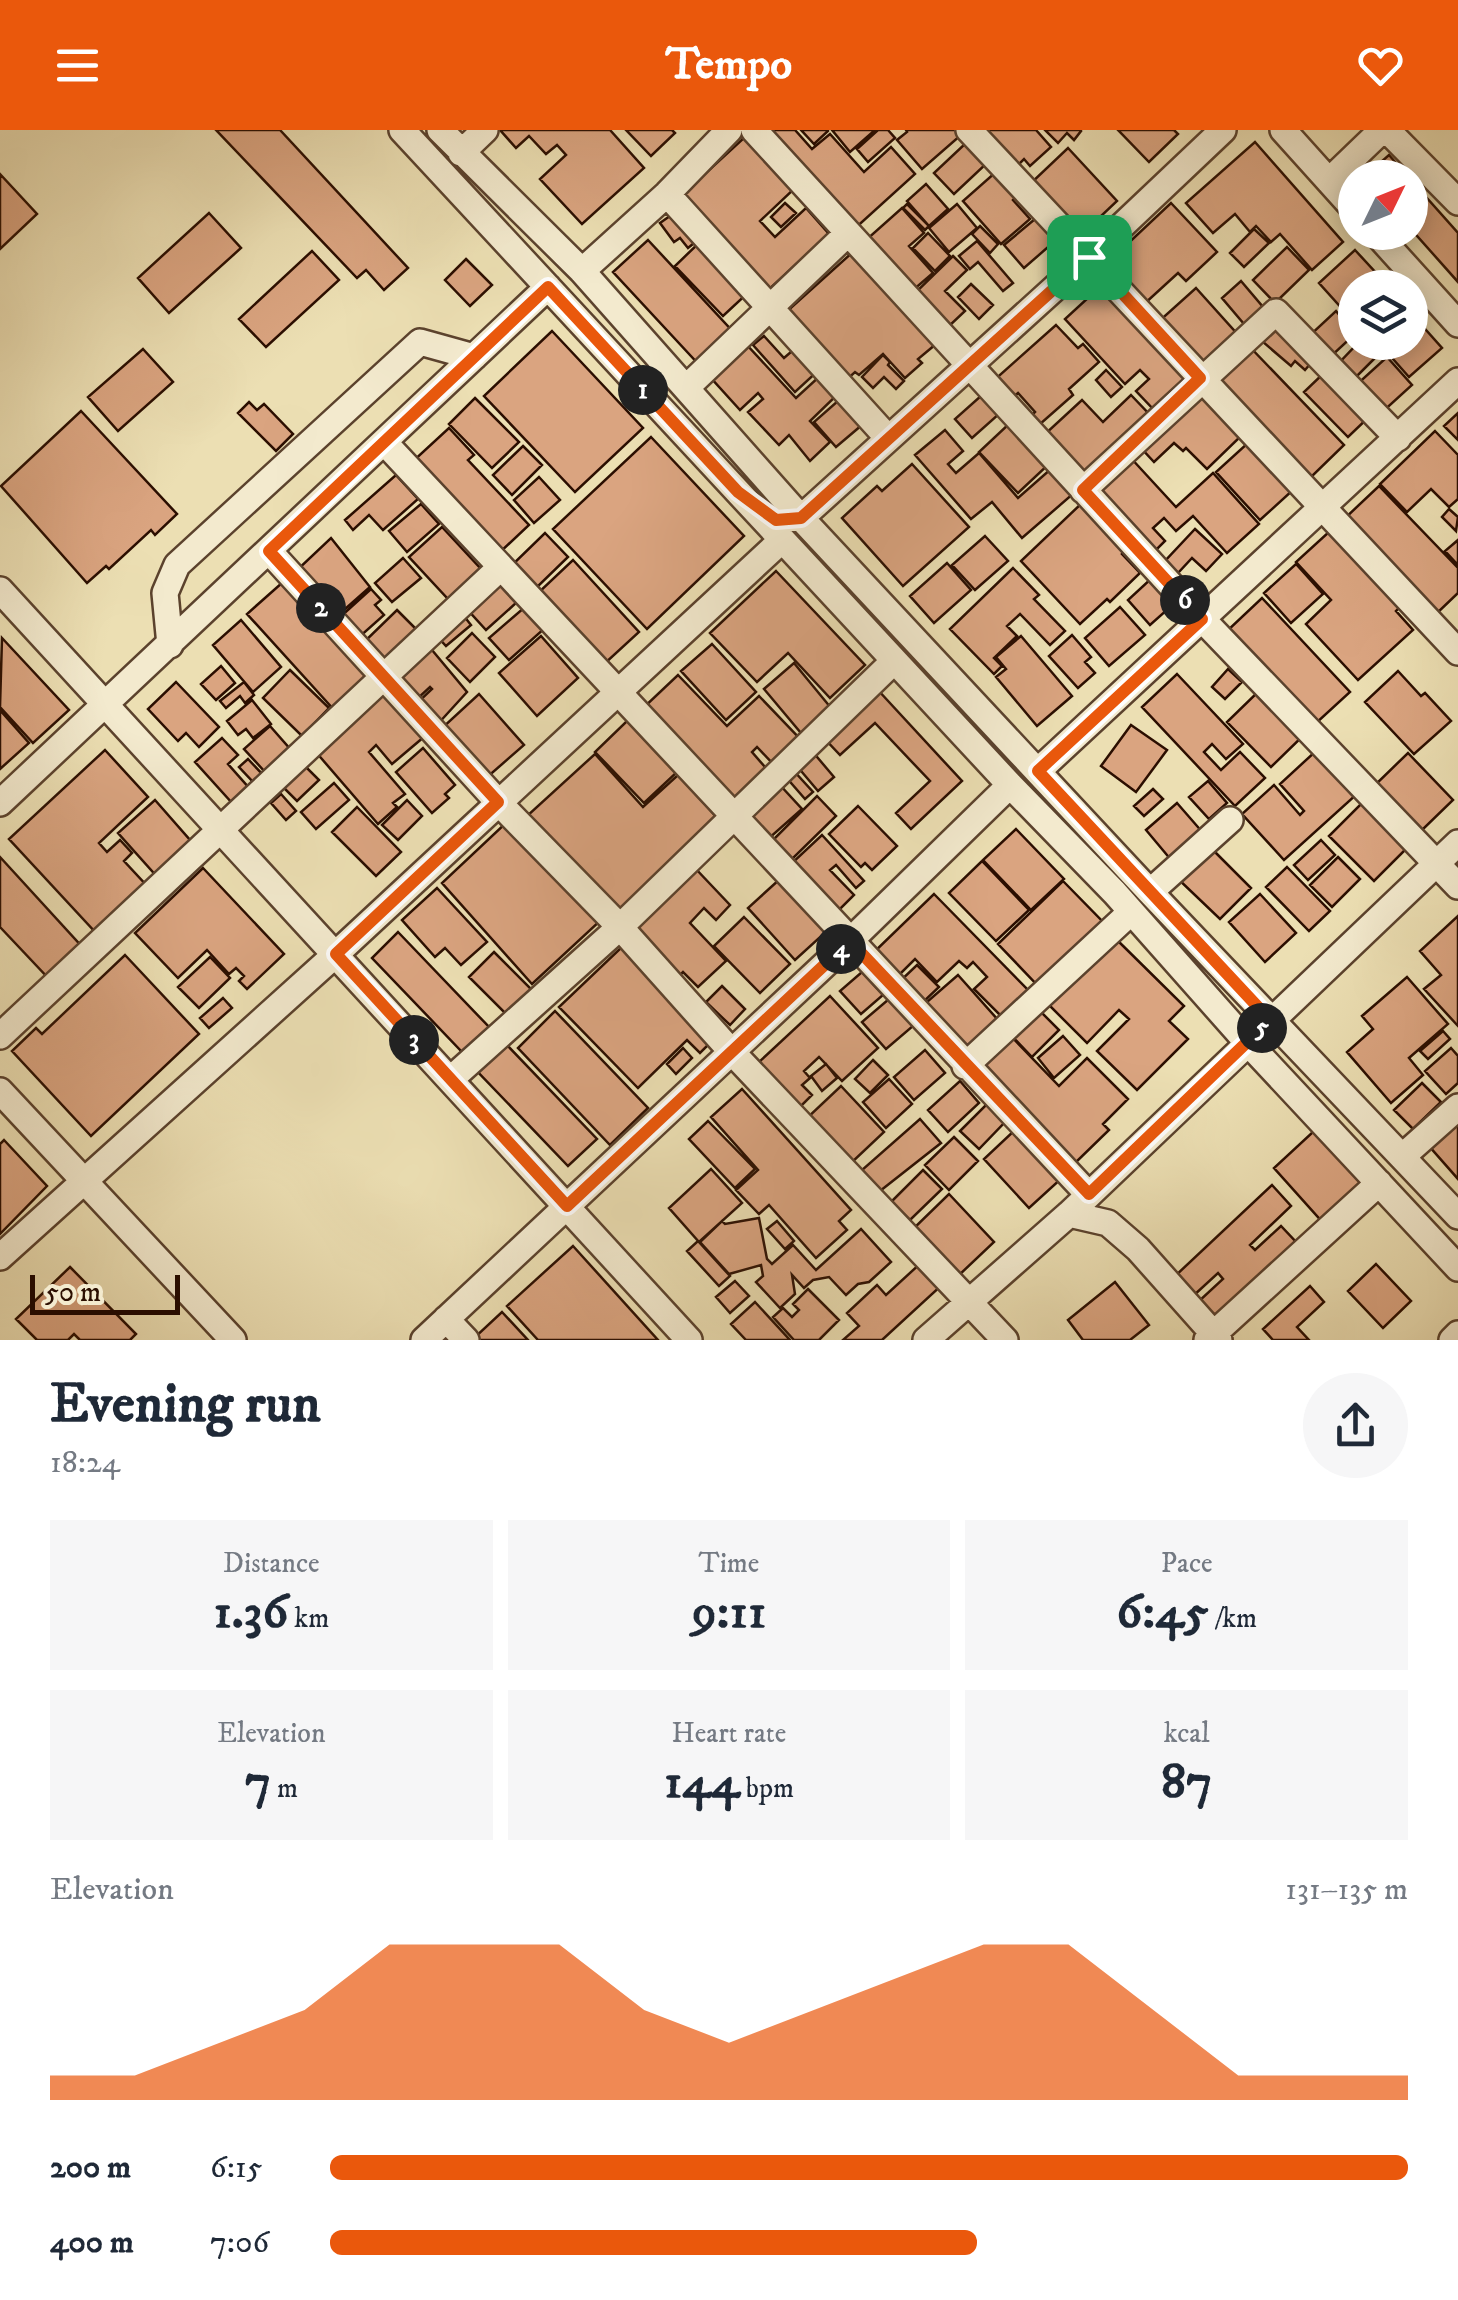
<!DOCTYPE html>
<meta charset="utf-8">
<style>
:root{--surface:#fff;--page:#f6f6f7;--text:#1f2937;--muted:#747a83;--accent:#ea580c}
body{margin:0;font-family:"IM FELL DW Pica",serif;background:var(--page);color:var(--text);height:100vh;display:flex;flex-direction:column;font-size:38px;white-space:nowrap}
*{box-sizing:border-box;margin:0}
p{font-size:32px;color:var(--muted)}
.icon{flex:none;width:55px;height:55px;fill:none;stroke:currentColor;stroke-width:2;stroke-linecap:round;stroke-linejoin:round}
.map{position:relative;height:1210px;overflow:hidden}
.side{display:flex;flex-direction:column;background:var(--surface);flex:1}
.side>*{flex:none}
.needle{width:65px;rotate:47deg}
.fabs{position:absolute;left:1338px;top:30px;display:grid;gap:20px}
.fabs a{display:grid;place-items:center;width:90px;height:90px;border-radius:50%;background:var(--surface);box-shadow:0 5px 25px #0003;font-size:50px}
.scale{position:absolute;left:30px;bottom:25px;width:150px;box-sizing:border-box;padding-left:10px;border:5px solid #2b0e00;border-top:0;font-size:28px;line-height:35px;white-space:nowrap;color:#2b0e00;-webkit-text-stroke:8px #f3eace;paint-order:stroke}
.pin{position:absolute;display:grid;place-items:center;width:85px;height:85px;color:#fff;margin:-42px;border-radius:20px;box-shadow:0 5px 15px #0006}
.km{position:absolute;width:50px;height:50px;margin:-25px;border-radius:50%;background:#222;color:#fff;font-size:28px;line-height:50px;text-align:center}
.round{display:grid;place-items:center;flex:none;width:105px;height:105px;border-radius:52px;background:var(--page)}
.headline{display:flex;align-items:center;justify-content:space-between;height:170px;padding:0 50px}
h1{font-size:55px;font-weight:700;line-height:75px}
.figures{display:grid;grid-template-columns:repeat(3,1fr);gap:15px;height:170px;padding:10px 50px}
.figures div{display:grid;align-content:center;border-radius:0px;background:var(--page);text-align:center}
.figures b{font-size:50px;font-weight:700}
.figures small{font-size:28px;font-weight:400}
.figures p{font-size:28px}
.chart{height:280px;padding:20px 50px}
.chart p{display:flex;justify-content:space-between}
.chart svg{width:100%;height:180px;margin-top:10px;fill:var(--accent);opacity:.7}
ul{padding:0 50px;list-style:none;font-size:32px}
li{display:grid;grid-template-columns:160px 120px 1fr;align-items:center;height:75px}
li i{height:25px;border-radius:12px;background:var(--accent)}
header{display:flex;justify-content:space-between;align-items:center;height:130px;padding:0 50px;background:var(--accent);color:#fff;font-size:45px;font-weight:700}
.map>svg:first-child{display:block}
</style>
<header><svg class="icon" aria-label="menu" viewBox="0 0 24 24"><path d="M4 6h16M4 12h16M4 18h16"/></svg>Tempo<svg class="icon" aria-label="heart" viewBox="0 0 24 24"><path d="M12 20l-8-8c-3-5 5-10 8-4 3-6 11-1 8 4z"/></svg></header>
<div class="map">
<svg width="1458" height="1210" viewBox="0 0 1458 1210">
<rect width="100%" height="100%" fill="#ecdfb3"/>
<filter id="stains"><feTurbulence type="fractalNoise" baseFrequency=".002" numOctaves="4"/><feColorMatrix values="0 0 0 0 .2 0 0 0 0 .09 0 0 0 0 .02 0 0 0 .5 -.17"/></filter>
<radialGradient id="worn" r=".72"><stop offset=".6" stop-color="#630" stop-opacity="0"/><stop offset="1" stop-color="#630" stop-opacity=".3"/></radialGradient>
<!-- building -->
<path fill="#daa480" stroke="#2b0e00" stroke-width="2.5" d="M216 0H280L408 138 384 160 366 140 357 148Z
M500 0H610L644 38 582 94 540 49 566 25 557 15 546 24 529 6 516 18Z
M626 0H672L675 3 651 26Z
M774 0H795L812 19 830 4 864 42 891 17 915 44 851 102 765 8Z
M801 0H828V1L814 14Z
M832 0H875L850 22Z
M878 0H888L895 8 868 32 857 19Z
M906 0H956L961 5 922 39 897 10 907 2Z
M983 0H1036L1051 17 1030 36 1024 29 1015 38Z
M1045 0H1080L1081 1 1074 10 1067 3 1058 13Z
M1118 0H1174L1178 4 1149 32Z
M746 6 794 59 760 91 775 107 806 78 829 104 764 164 683 64Z
M967 12 987 33 954 64 934 43Z
M1255 12 1343 112 1312 140 1280 104 1271 112 1256 96 1250 102 1235 84 1213 103 1186 73Z
M1068 18 1117 71 1079 107 1030 54Z
M1389 25 1409 48H1365L1364 47Z
M997 41 1018 65 1013 70 1030 89 1001 114 963 71Z
M0 44 37 84 0 119Z
M1410 49 1458 103V152L1410 98Z
M926 54 948 79 929 96 907 71Z
M785 73 796 83 781 97 771 87Z
M1171 73 1217 122 1186 151 1178 143 1142 176 1104 136Z
M907 74 929 96 925 100 903 78Z
M957 74 977 98 949 122 929 98Z
M902 78 924 103 909 116 933 143 912 161 866 110Z
M677 81 699 109 688 118 680 108 674 112 660 93Z
M209 83 241 118 169 183 138 148Z
M1035 89 1055 111 1024 138 1004 115Z
M980 96 998 114 990 123 972 104Z
M1254 99 1269 113 1244 137 1230 123Z
M928 103 950 126 935 141 913 118Z
M703 109 751 160 723 186 675 136Z
M648 110 737 206 703 239 613 142Z
M977 111 1013 153 1003 161 978 132 970 139 959 126Z
M1287 117 1309 140 1275 173 1253 150Z
M1355 120 1390 158H1355V193L1319 153Z
M312 121 339 150 266 217 239 189Z
M854 121 936 214 918 229 922 233 905 248 883 224 859 245 855 242 844 252 784 184Z
M953 126 967 140 945 161 965 181 947 198 914 164Z
M466 129 492 155 470 176 445 150Z
M1241 151 1263 177 1244 194 1222 168Z
M971 154 993 175 979 189 958 167Z
M1102 155 1191 250 1156 282 1136 261 1149 249 1140 240 1125 254 1065 189Z
M1196 158 1240 207 1202 242 1157 193Z
M1336 181 1355 204 1328 229 1308 207Z
M1410 182 1442 218 1409 247 1378 212H1410Z
M1272 188 1317 226 1305 240 1295 231 1291 236 1256 206Z
M1056 195 1078 218 1083 214 1099 232 1069 259 1073 265 1039 295 1031 286 1035 282 1018 263 1009 270 992 252Z
M552 201 643 298 575 362 484 266Z
M764 206 784 228 799 215 820 239 795 262 753 215Z
M1359 212H1368L1380 223 1354 249 1338 234Z
M746 214 796 268 821 245 838 264 810 291 830 312 810 331 789 305 779 315 748 282 763 269 758 263 740 280 711 248Z
M1248 215 1344 315 1307 351 1212 250Z
M143 219 173 252 118 301 88 267Z
M883 225 890 232 888 235 904 251 896 259 884 247 873 258 862 247Z
M1387 227 1412 255 1379 285 1354 257Z
M1106 240 1122 257 1111 267 1096 250Z
M1327 240 1371 285 1348 307 1304 262Z
M1198 262 1241 306 1207 339 1186 318 1183 321 1174 313 1154 332 1141 318Z
M847 263 869 289 836 317 814 292Z
M982 265 999 284 972 308 955 289Z
M1131 265 1151 286 1086 349 1044 305 1082 270 1103 292Z
M475 268 519 312 492 338 449 294Z
M249 272 257 280 264 274 293 304 276 321 238 283Z
M81 281 177 384 155 405 151 400 109 439 106 436 87 453 1 356Z
M1458 283V310L1444 296Z
M1011 292 1050 333 1018 363 979 322Z
M449 298 474 325 468 330 529 395 497 425 411 333Z
M945 300 963 321 948 334 956 343 979 323 1018 368 1052 338 1074 363 1022 408 992 372 971 389 915 325Z
M1435 301 1458 325V369L1449 377 1431 359 1407 382 1380 354Z
M651 307 744 406 647 499 553 399Z
M1249 312 1293 360 1260 390 1216 342Z
M523 316 542 335 512 365 493 345Z
M1129 326 1176 377 1213 343 1259 394 1227 423 1193 386 1176 401 1164 388 1153 398 1165 411 1152 424 1093 359Z
M912 334 969 397 903 456 842 388 877 356 882 361Z
M396 345 418 369 383 400 369 385 353 400 345 390Z
M539 347 560 370 534 393 514 370Z
M1379 356 1458 438V463L1434 486 1342 391Z
M1083 372 1127 419 1122 424 1140 443 1110 472 1107 469 1080 494 1021 431Z
M421 374 439 394 407 422 389 401Z
M1449 379 1458 387 1456 401 1442 387Z
M442 397 481 439 448 469 409 427Z
M1195 399 1222 424 1206 441 1192 428 1178 443 1165 431Z
M1330 401 1401 476 1396 481 1413 500 1358 550 1306 494 1331 470 1296 432Z
M545 403 568 427 532 462 509 438Z
M985 406 1008 431 975 460 952 435Z
M331 408 370 457 336 487 295 442Z
M1458 410V435L1445 421Z
M403 428 421 448 392 472 375 453Z
M573 430 639 502 602 536 537 464Z
M947 433 971 460 934 493 910 466Z
M1296 434 1323 464 1291 493 1264 463Z
M1013 438 1039 465 1034 469 1065 501 1050 515 1020 484 1007 496 1017 506 994 528 1002 536 994 544 950 499Z
M776 441 865 535 830 568 788 523 757 552 710 503Z
M1154 446 1177 471 1150 495 1128 470Z
M497 451 516 473 486 500 466 478Z
M283 452 372 549 336 582 247 484Z
M371 459 381 470 375 475 384 485 357 509 339 488Z
M1262 468 1350 562 1314 595 1227 501Z
M525 477 545 498 509 530 489 508Z
M1120 477 1145 505 1109 536 1085 508Z
M397 480 421 504 386 539 361 515Z
M460 481 471 495 446 516 435 504Z
M241 490 281 537 253 562 213 515Z
M472 503 495 527 470 552 447 528Z
M1072 505 1091 527 1085 532 1095 543 1078 558 1049 526Z
M541 506 578 548 537 586 499 543Z
M1021 506 1072 566 1037 596 996 547 1006 539 996 527Z
M2 508 69 580 33 613 0 577Z
M427 514 467 562 436 596 416 574 432 559 430 557 416 570 393 544Z
M712 514 756 562 726 590 681 541Z
M794 533 836 584 806 609 764 559Z
M221 536 235 553 216 570 201 554Z
M1228 539 1242 552 1225 569 1212 557Z
M290 540 329 578 302 606 263 568Z
M1398 541 1421 566 1425 563 1451 591 1414 624 1365 572Z
M1177 544 1243 614 1226 629 1212 614 1204 622 1221 640 1240 622 1265 648 1235 676 1142 577Z
M678 545 727 596 759 566 803 612 776 637 757 617 752 622 771 644 736 678 642 579Z
M176 552 219 597 199 617 186 603 178 611 148 579Z
M244 552 254 565 245 573 240 566 226 578 220 571Z
M1263 557 1307 602 1271 637 1227 592Z
M877 559 962 651 911 699 896 683 930 651 875 593 840 625 824 608Z
M385 560 425 606 392 634 376 615 369 622 405 664 393 673 397 677 378 694 315 621Z
M479 564 524 615 485 649 441 599Z
M252 570 271 594 253 608 246 599 238 605 227 591Z
M0 580 29 613 0 639Z
M627 591 676 643 644 673 595 622Z
M1131 595 1167 620 1136 662 1101 636Z
M270 596 291 620 266 643 244 619Z
M222 608 238 625 228 634 250 659 233 674 195 632Z
M423 618 455 655 445 664 449 668 432 683 396 642Z
M105 620 148 667 99 713 107 722 120 710 132 723 124 731 148 757 97 804 9 709Z
M1317 620 1357 664 1284 730 1242 684 1274 655 1300 685 1304 681 1280 654Z
M812 621 834 647 818 661 796 635Z
M1408 623 1453 670 1419 703 1374 656Z
M595 624 643 677 678 645 721 692 619 786 527 686Z
M248 629 264 646 255 654 239 637Z
M301 632 319 650 297 671 279 653Z
M793 640 813 662 805 669 785 646Z
M1208 651 1227 673 1209 689 1189 667Z
M334 653 349 670 316 699 301 682Z
M779 654 802 679 767 710 744 685Z
M1153 659 1163 669 1144 686 1134 676Z
M281 664 296 681 286 690 271 673Z
M817 666 836 686 788 733 769 714Z
M155 670 197 718 160 750 118 703Z
M407 670 422 686 398 710 382 695Z
M1363 672 1408 717 1374 751 1329 706Z
M1177 673 1204 704 1172 731 1146 700Z
M858 676 897 716 872 740 865 733 861 737 829 704Z
M357 677 401 722 376 746 332 702Z
M509 690 601 790 532 854 442 753Z
M1016 699 1064 749 1031 780 983 730Z
M822 705 864 751 856 758 836 735 830 740 854 765 836 783 791 734Z
M1321 710 1335 725 1308 750 1294 735Z
M1208 715 1251 758 1220 789 1176 747Z
M0 727 85 820 51 851 0 797Z
M1338 727 1360 749 1332 777 1310 755Z
M982 731 1029 780 996 811 949 763Z
M694 737 730 775 716 790 704 778 690 793 726 831 698 857 683 842 677 848 630 799Z
M1287 737 1330 781 1309 801 1266 757Z
M203 738 284 824 247 859 239 851 244 846 236 838 229 844 207 820 178 848 135 803Z
M781 748 828 800 795 830 748 778Z
M1063 751 1107 796 1041 859 998 814Z
M437 758 487 812 461 835 445 818 435 827 402 790Z
M934 764 1029 861 1002 887 974 859 987 847 973 832 967 838 959 831 937 852 915 829 896 848 872 824Z
M1260 764 1296 803 1265 832 1229 792Z
M1458 786V896L1424 859 1441 845 1420 821Z
M744 787 790 834 760 863 714 816Z
M398 802 490 898 463 923 372 828Z
M1113 806 1184 876 1169 891 1188 909 1137 960 1097 921 1129 889 1119 880 1087 913 1047 873Z
M624 815 714 909 700 923 687 910 638 958 559 877Z
M494 822 531 859 507 885 469 847Z
M125 825 199 904 91 1006 12 921 36 898 42 904Z
M210 827 230 848 199 878 178 857Z
M917 835 939 857 919 876 897 854Z
M862 842 883 865 861 884 840 861Z
M958 845 999 891 962 924 920 878Z
M1407 847 1448 894 1409 928 1423 945 1391 973 1347 922 1373 899 1362 886Z
M722 856 745 879 730 895 706 872Z
M830 866 878 918 842 951 819 927 804 941 810 948 802 955 812 965 800 977 758 933Z
M223 868 232 878 209 898 200 888Z
M889 869 913 896 886 919 862 892Z
M1034 875 1059 900 1032 927 1007 901Z
M555 881 648 978 610 1015 518 918Z
M1443 901 1450 909 1428 929 1420 921Z
M1007 902 1059 956 1087 928 1128 969 1103 994 1109 1000 1072 1036 973 936Z
M1063 906 1080 925 1054 948 1038 928Z
M504 912 597 1009 568 1036 475 939Z
M683 918 692 928 676 944 667 934Z
M1451 918 1458 926V953L1446 964 1425 941Z
M925 920 945 943 914 970 894 947Z
M873 930 888 945 870 963 855 949Z
M826 934 837 948 822 961 811 946Z
M889 949 912 974 886 998 863 972Z
M960 951 979 973 948 1002 928 980Z
M1422 953 1441 972 1413 999 1394 980Z
M841 956 884 1002 849 1035 806 989Z
M742 959 851 1080 839 1091 847 1100 816 1128 769 1075 759 1084 736 1060 758 1040 711 987Z
M988 973 1006 991 979 1019 960 1001Z
M920 989 941 1013 880 1061 862 1040Z
M1458 989V1049L1429 1016Z
M708 991 755 1039 735 1058 689 1009Z
M1017 998 1063 1047 1029 1078 984 1029Z
M1314 1001 1363 1054 1326 1096 1274 1038Z
M954 1007 978 1031 949 1060 925 1035Z
M4 1010 47 1056 0 1104V1014Z
M711 1039 742 1073 699 1112 669 1078Z
M923 1040 942 1059 910 1090 891 1072Z
M1272 1055 1291 1076 1250 1115 1255 1120 1281 1096 1297 1113 1215 1189 1198 1172 1223 1149 1218 1143 1192 1167 1173 1148Z
M949 1064 994 1112 957 1147 912 1100Z
M759 1088 767 1129 772 1134 793 1115 816 1140 861 1099 891 1132 869 1152 858 1154 846 1165 829 1147 813 1150 804 1158 792 1145 795 1164 780 1178 756 1152 763 1146 761 1135 729 1144 700 1112 722 1091 725 1094Z
M777 1091 794 1111 785 1119 767 1099Z
M698 1111 730 1146 719 1156 687 1121Z
M573 1116 658 1210H538L507 1176Z
M923 1131 943 1154 882 1210H843L859 1196 847 1183 877 1155 886 1165Z
M1376 1134 1411 1171 1383 1198 1348 1161Z
M70 1137 136 1204 130 1210H80L74 1204 68 1210H37L16 1189Z
M735 1151 749 1166 730 1183 716 1167Z
M1115 1152 1149 1195 1130 1210H1083L1068 1190Z
M1310 1156 1324 1172 1297 1197 1309 1210H1273L1263 1199Z
M808 1159 839 1190 819 1210H794L773 1187 783 1178 792 1187 799 1180 793 1174Z
M755 1172 790 1210H746L731 1194Z
M502 1182 528 1210H472Z"/>
<g fill="none" stroke-linecap="round" stroke-linejoin="round">
<!-- minor casing -->
<g stroke="#5b422d" stroke-width="30">
<path id="minor" d="M402 0 1010 655 1115 763 1247 912 1458 1138
M440 0 582 141 801 388 1150 762 1458 1086
M754 0 1202 489 1458 756
M969 0 1458 522
M1283 0 1355 80
M1387 0 1458 72
M461 23 485 0
M1329 51 1382 0
M667 64 888 308
M1375 102 1458 194
M582 141 667 64 729 0
M686 258 847 104
M384 312 1089 1065
M1083 360 1276 182 1398 308
M784 389 801 388 1089 127 1223 0
M269 421 498 672 620 797 730 920 1005 1210
M0 460 689 1210
M170 515 165 463 177 435 420 212 474 227
M1038 641 1458 251
M0 673 548 157
M1150 762 1230 690
M0 906 501 437
M965 936 1131 782
M451 949 620 797 894 531
M0 961 233 1210
M1403 1026 1458 977
M1069 1084 1108 1093 1138 1119 1219 1210
M0 1127 336 824 782 410
M446 1189 466 1210
M424 1210 850 811 1010 655
M926 1210 1069 1084 1458 713
M1207 1210 1379 1053
M1452 1210 1458 1204"/>
</g>
<!-- minor -->
<use href="#minor" stroke="#f3eace" stroke-width="25"/>
</g>
<g fill="none" stroke-linecap="round" stroke-linejoin="round">
<!-- route casing -->
<g stroke="#fff" stroke-width="20">
<path id="route" d="M1089 127 1200 248 1083 360 1202 489 1038 641 1270 890 1089 1064 850 811 567 1076 336 824 498 672 269 421 548 157 738 362 776 390 801 388Z"/>
</g>
<!-- route -->
<use href="#route" stroke="#ea580c" stroke-width="12"/>
</g>
<rect width="100%" height="100%" filter="url(#stains)"/>
<rect width="100%" height="100%" fill="url(#worn)"/>
</svg>
<div class="fabs">
<a><svg class="needle" viewBox="-14 -14 28 28"><path d="M0-13l5 13h-10z" fill="#e53935"/><path d="M0 13l5-13h-10z" fill="#747a83"/></svg></a>
<a><svg class="icon" aria-label="layers" viewBox="0 0 24 24"><path d="M12 4l9 5-9 5-9-5zM3 14l9 5 9-5"/></svg></a>
</div>
<div class="scale">50 m</div>
<div class="pin" style="left:1089px;top:127px;background:#1e9e55"><svg class="icon" aria-label="arrive" viewBox="0 0 24 24"><path d="M6 21V4h12l-3 4 3 4H6"/></svg></div>
<b class="km" style="left:643px;top:260px">1</b>
<b class="km" style="left:321px;top:478px">2</b>
<b class="km" style="left:414px;top:910px">3</b>
<b class="km" style="left:841px;top:819px">4</b>
<b class="km" style="left:1262px;top:898px">5</b>
<b class="km" style="left:1185px;top:470px">6</b>
</div>
<section class="side">
<div class="headline"><div><h1>Evening run</h1><p>18:24</p></div><a class="round"><svg class="icon" aria-label="share" viewBox="0 0 24 24"><path d="M12 15V3M7 8l5-5 5 5M5 13v7h14v-7"/></svg></a></div>
<div class="figures">
<div><p>Distance</p><b>1.36<small> km</small></b></div>
<div><p>Time</p><b>9:11</b></div>
<div><p>Pace</p><b>6:45<small> /km</small></b></div>
</div>
<div class="figures">
<div><p>Elevation</p><b>7<small> m</small></b></div>
<div><p>Heart rate</p><b>144<small> bpm</small></b></div>
<div><p>kcal</p><b>87</b></div>
</div>
<div class="chart"><p><span>Elevation</span>131–135 m</p>
<svg viewBox="0 0 160 44" preserveAspectRatio="none"><path d="M0 44V38L10 38L20 30L30 22L40 6L50 6L60 6L70 22L80 30L90 22L100 14L110 6L120 6L130 22L140 38L150 38L160 38V44z"/></svg>
</div>
<ul>
<li><b>200 m</b>6:15<i style="width:100%"></i></li>
<li><b>400 m</b>7:06<i style="width:60%"></i></li>
</ul>
</section>
